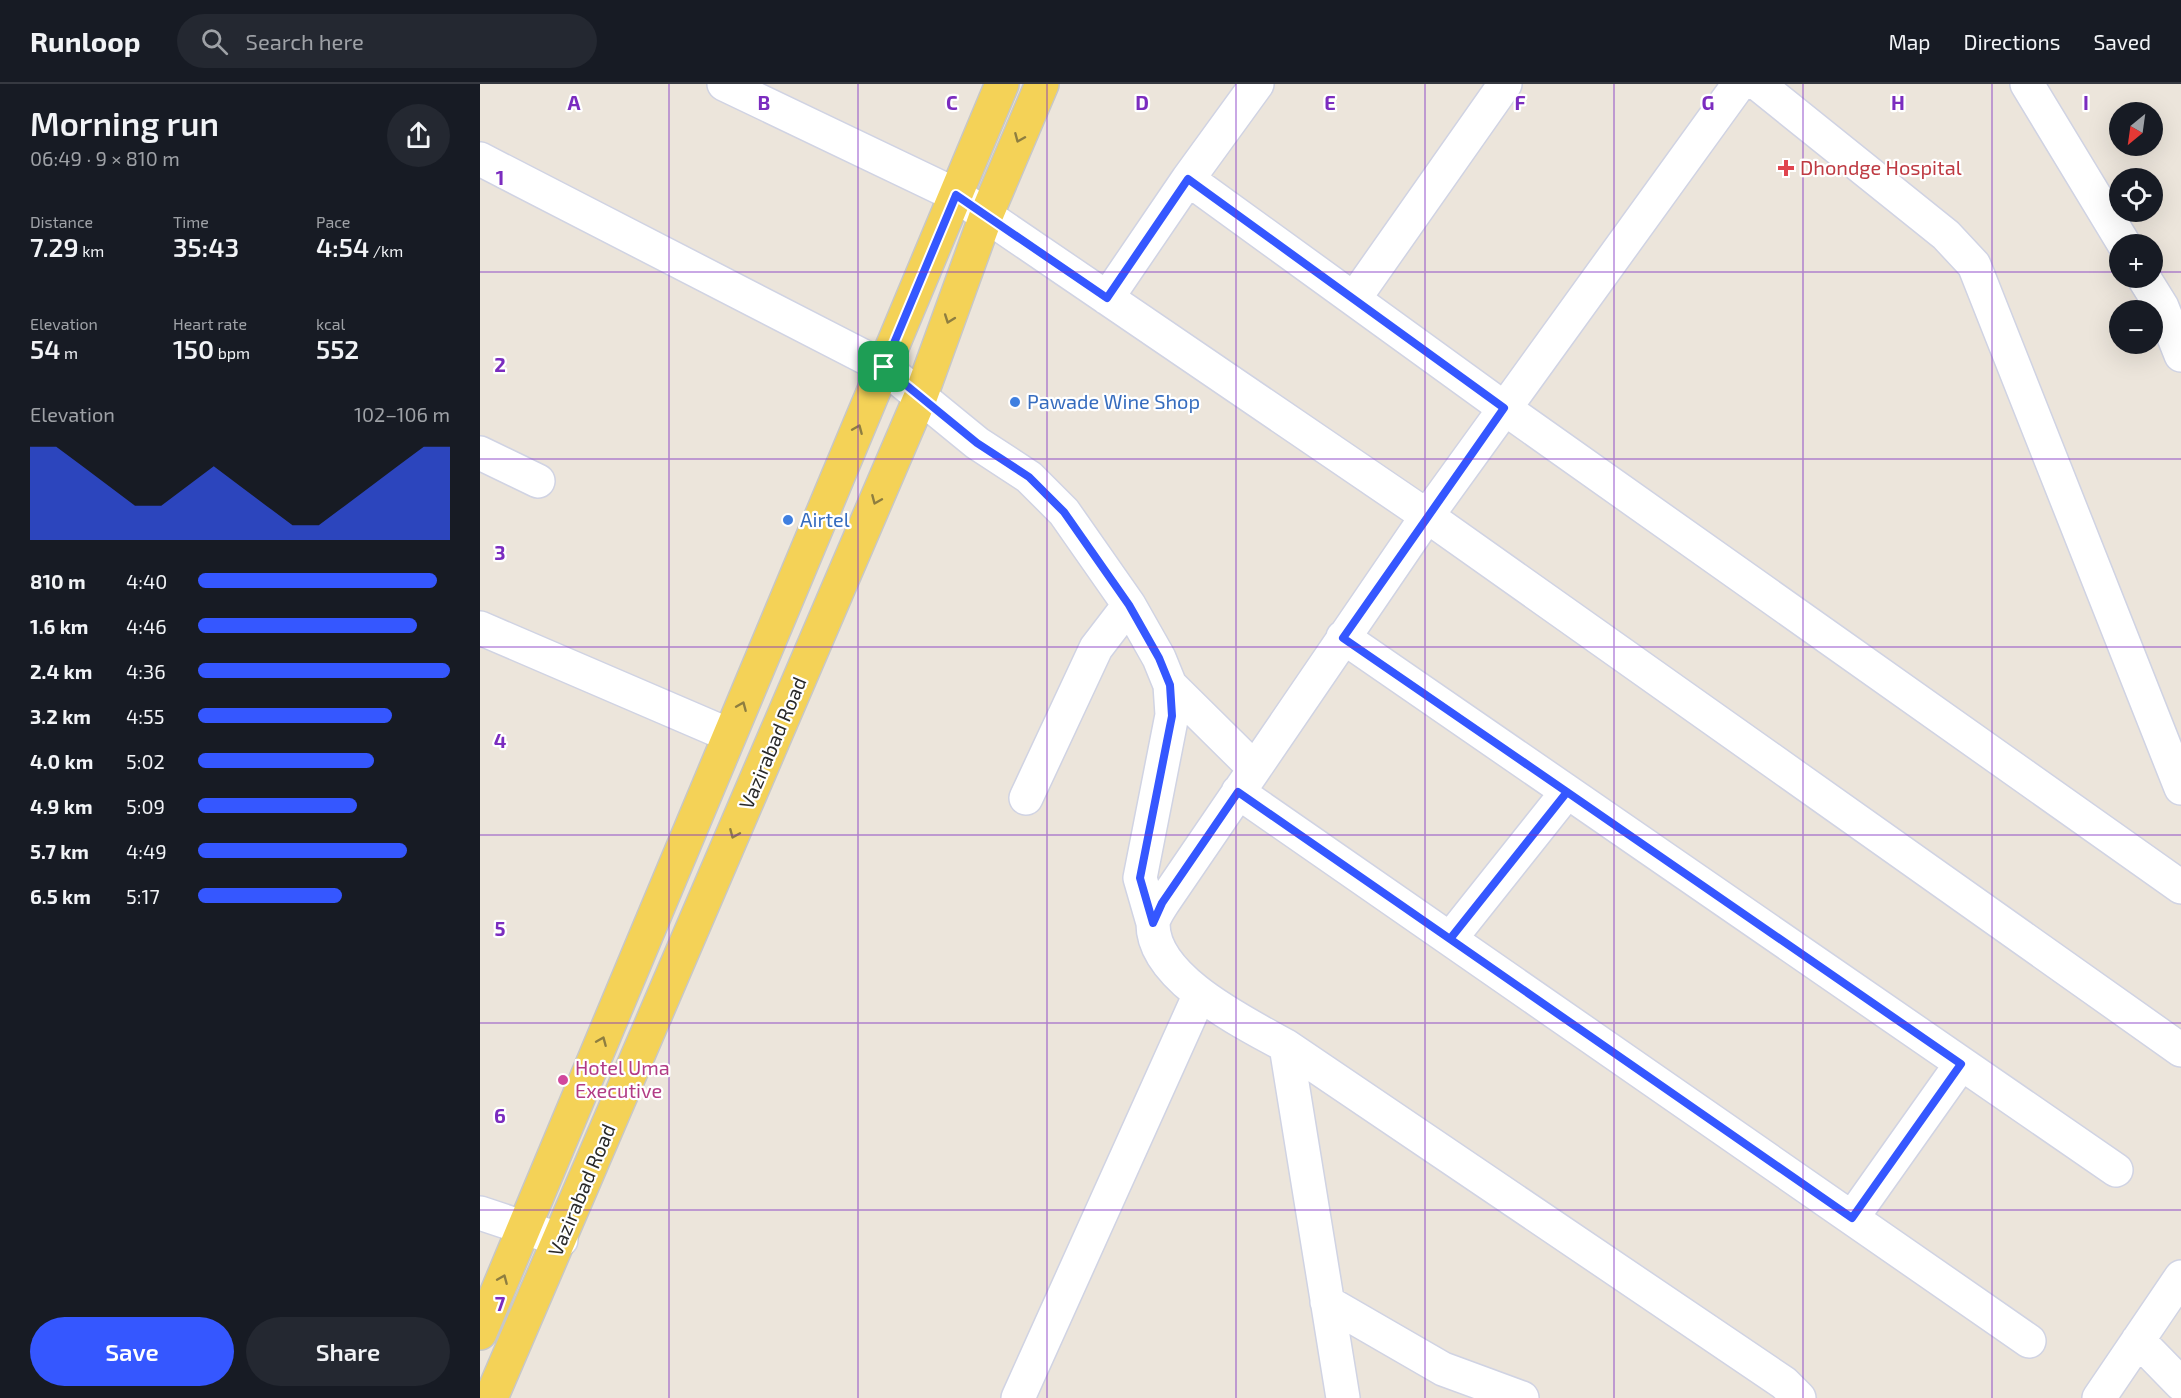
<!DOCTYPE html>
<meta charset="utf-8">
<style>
:root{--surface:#171b24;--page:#242831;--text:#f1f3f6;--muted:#9ea1a6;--line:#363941;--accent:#3557ff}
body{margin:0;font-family:"Exo 2",sans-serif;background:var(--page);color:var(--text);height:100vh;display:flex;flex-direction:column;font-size:22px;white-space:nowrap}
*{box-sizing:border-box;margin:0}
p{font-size:20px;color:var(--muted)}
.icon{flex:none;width:33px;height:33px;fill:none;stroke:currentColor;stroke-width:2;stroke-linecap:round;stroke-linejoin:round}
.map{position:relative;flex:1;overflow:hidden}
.panel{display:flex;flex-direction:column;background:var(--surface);width:480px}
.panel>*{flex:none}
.needle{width:39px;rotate:209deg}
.buttons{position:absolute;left:1629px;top:18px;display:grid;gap:12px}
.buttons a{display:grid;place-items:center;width:54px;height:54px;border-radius:50%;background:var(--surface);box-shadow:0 6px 24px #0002;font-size:30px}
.pin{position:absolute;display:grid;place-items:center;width:51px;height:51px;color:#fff;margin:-26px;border-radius:12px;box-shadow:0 3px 9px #0006}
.round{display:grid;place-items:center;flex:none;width:63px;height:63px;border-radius:32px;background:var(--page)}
.overview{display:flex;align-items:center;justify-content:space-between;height:102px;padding:0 30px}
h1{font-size:33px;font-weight:600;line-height:45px}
.stats{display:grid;grid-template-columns:repeat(3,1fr);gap:9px;height:102px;padding:6px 30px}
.stats div{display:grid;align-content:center}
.stats b{font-size:26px;font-weight:600}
.stats small{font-size:16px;font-weight:400}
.stats p{font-size:16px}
.chart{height:168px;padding:12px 30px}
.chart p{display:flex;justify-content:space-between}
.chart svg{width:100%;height:108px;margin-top:6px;fill:var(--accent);opacity:.7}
.cta{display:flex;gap:12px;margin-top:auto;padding:12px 30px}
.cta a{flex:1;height:69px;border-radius:36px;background:var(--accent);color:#fff;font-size:24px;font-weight:600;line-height:69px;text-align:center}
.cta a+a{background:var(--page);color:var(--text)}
ul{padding:0 30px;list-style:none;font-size:20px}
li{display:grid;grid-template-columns:96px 72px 1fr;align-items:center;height:45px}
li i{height:15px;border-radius:8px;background:var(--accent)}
header{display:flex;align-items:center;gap:36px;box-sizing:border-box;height:84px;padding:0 30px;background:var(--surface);border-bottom:2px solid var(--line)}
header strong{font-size:28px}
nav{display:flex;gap:33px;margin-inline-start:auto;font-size:21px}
.search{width:420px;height:54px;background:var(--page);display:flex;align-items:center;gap:15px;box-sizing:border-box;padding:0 21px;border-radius:33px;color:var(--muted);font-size:22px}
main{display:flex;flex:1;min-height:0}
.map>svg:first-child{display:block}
</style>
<header>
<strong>Runloop</strong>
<div class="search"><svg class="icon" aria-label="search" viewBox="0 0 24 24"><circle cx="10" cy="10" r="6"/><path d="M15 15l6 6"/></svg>Search here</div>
<nav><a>Map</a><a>Directions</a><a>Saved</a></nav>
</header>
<main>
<section class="panel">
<div class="overview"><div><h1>Morning run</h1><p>06:49 · 9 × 810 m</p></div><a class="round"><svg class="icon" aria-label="share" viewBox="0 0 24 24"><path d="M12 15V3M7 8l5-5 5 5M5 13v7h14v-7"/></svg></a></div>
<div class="stats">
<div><p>Distance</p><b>7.29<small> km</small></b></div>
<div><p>Time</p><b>35:43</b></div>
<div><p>Pace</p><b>4:54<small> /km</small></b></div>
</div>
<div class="stats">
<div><p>Elevation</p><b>54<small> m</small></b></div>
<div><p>Heart rate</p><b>150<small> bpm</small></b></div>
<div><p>kcal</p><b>552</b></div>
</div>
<div class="chart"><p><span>Elevation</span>102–106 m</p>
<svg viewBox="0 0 160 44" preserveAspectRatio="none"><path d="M0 44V6L10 6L20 14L30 22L40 30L50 30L60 22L70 14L80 22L90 30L100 38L110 38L120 30L130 22L140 14L150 6L160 6V44z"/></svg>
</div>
<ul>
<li><b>810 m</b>4:40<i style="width:95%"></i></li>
<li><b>1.6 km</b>4:46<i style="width:87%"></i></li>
<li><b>2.4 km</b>4:36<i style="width:100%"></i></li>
<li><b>3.2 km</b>4:55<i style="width:77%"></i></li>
<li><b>4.0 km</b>5:02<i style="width:70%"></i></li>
<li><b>4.9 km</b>5:09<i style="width:63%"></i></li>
<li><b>5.7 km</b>4:49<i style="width:83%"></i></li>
<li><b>6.5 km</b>5:17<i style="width:57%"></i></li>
</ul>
<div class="cta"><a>Save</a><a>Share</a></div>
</section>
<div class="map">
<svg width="1701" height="1314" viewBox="0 0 1701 1314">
<rect width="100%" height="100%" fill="#ece5db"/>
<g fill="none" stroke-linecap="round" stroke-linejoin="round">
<!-- minor casing -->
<g stroke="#d0d3e3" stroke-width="36">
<path id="minor" d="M244 0 476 111 947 432 683 819C680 824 673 834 673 840 673 895 765 939 806 962L863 1314
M1259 0 947 432 1701 966
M1278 0 1466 151 1494 181 1701 704
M1547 0 1644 160
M0 75 404 283 497 359 549 393 584 428 649 521 679 574 690 601 692 631 660 794 673 839
M708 95 777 0
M1664 194 1682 223 1701 271
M627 214 708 95 1024 324 1701 803
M874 215 1025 0
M0 369 58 397
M0 544 249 651
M863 553 1636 1086
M690 601 774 684
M758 708 1549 1257
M546 714 616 564 649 521
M970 855 1087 708
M806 962 1304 1299 1319 1314
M0 1129 81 1156
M1372 1134 1481 980
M847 1218 963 1285 1042 1314
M1658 1256 1701 1300
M538 1314 719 912
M1619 1314 1701 1193"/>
</g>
<!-- major casing -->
<g stroke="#c7c7c7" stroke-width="36">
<path id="major" d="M0 1249 522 0
M11 1314 440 314 506 132 562 0"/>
</g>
<!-- minor -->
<use href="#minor" stroke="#fff" stroke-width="33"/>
<!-- major -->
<use href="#major" stroke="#f4d257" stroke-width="33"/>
</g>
<!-- one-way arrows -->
<defs><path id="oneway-chevron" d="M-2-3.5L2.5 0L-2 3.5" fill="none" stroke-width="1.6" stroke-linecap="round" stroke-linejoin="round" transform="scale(1.5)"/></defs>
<g stroke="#8e7e40">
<use href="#oneway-chevron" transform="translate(539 54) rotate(113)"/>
<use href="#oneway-chevron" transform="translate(469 235) rotate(110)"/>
<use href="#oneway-chevron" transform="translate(378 345) rotate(-67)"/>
<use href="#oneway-chevron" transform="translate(396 416) rotate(113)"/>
<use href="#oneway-chevron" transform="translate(262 622) rotate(-67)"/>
<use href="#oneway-chevron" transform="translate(254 750) rotate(113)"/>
<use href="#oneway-chevron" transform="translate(122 957) rotate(-67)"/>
<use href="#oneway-chevron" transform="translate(23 1195) rotate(-67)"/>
</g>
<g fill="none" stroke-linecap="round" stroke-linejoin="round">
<!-- route casing -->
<g stroke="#fff" stroke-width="12">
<path id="route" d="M404 283 497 359 549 393 584 428 649 521 679 574 690 601 692 632 660 794 673 839 682 819 758 708 970 855 1087 708 1481 980 1372 1134 970 855 1087 708 863 554 1024 324 708 95 627 214 476 111 404 283"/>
</g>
<!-- route -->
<use href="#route" stroke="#3557ff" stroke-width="8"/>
</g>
<!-- grid -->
<path fill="none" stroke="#7b2cbf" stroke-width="1.5" stroke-opacity="0.55" d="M189 0V1314M378 0V1314M567 0V1314M756 0V1314M945 0V1314M1134 0V1314M1323 0V1314M1512 0V1314M0 188H1640M1672 188H1701M0 375H1701M0 563H1701M0 751H1701M0 939H1701M0 1126H1701"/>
<!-- markers -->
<path fill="#e0444e" stroke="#fff" stroke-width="2" d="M1303 75h6v6h6v6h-6v6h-6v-6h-6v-6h6z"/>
<g fill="#3f7fe0" stroke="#fff" stroke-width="2">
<circle cx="535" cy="318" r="6"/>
<circle cx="308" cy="436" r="6"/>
</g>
<circle fill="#d1479c" stroke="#fff" stroke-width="2" cx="83" cy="996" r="6"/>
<g text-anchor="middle" stroke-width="4.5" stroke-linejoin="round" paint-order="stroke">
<!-- health labels -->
<g font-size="20" fill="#be3a42" stroke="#fff" text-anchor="start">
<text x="1320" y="91">Dhondge Hospital</text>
</g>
<!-- shop labels -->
<g font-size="20" fill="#366cbe" stroke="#fff" text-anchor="start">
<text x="547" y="325">Pawade Wine Shop</text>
<text x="320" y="443">Airtel</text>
</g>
<!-- street labels -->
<g font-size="20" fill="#292929" stroke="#fff">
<text transform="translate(293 659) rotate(-67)" y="7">Vazirabad Road</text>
<text transform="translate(102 1106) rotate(-67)" y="7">Vazirabad Road</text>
</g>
<!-- hotel labels -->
<g font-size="20" fill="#b23c85" stroke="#fff" text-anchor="start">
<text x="95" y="991">Hotel Uma<tspan x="95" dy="23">Executive</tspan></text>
</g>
</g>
<g font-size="20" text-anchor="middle" font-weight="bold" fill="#7b2cbf" stroke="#fff" stroke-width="4.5" stroke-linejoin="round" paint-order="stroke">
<text x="94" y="26">A</text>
<text x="284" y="26">B</text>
<text x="472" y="26">C</text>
<text x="662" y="26">D</text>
<text x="850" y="26">E</text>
<text x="1040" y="26">F</text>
<text x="1228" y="26">G</text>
<text x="1418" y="26">H</text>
<text x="1606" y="26">I</text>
<text x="20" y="101">1</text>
<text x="20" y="288">2</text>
<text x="20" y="476">3</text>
<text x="20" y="664">4</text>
<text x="20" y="852">5</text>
<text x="20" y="1039">6</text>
<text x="20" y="1227">7</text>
</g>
</svg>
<div class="buttons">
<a><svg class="needle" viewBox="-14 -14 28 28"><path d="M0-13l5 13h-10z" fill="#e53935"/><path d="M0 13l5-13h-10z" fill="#9ea1a6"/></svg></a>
<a><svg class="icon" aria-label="locate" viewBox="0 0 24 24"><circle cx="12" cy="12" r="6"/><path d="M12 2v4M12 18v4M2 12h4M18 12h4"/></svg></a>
<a>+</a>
<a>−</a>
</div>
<div class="pin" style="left:404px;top:283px;background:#1e9e55"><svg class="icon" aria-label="arrive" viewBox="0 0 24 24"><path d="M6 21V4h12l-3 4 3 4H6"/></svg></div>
</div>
</main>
